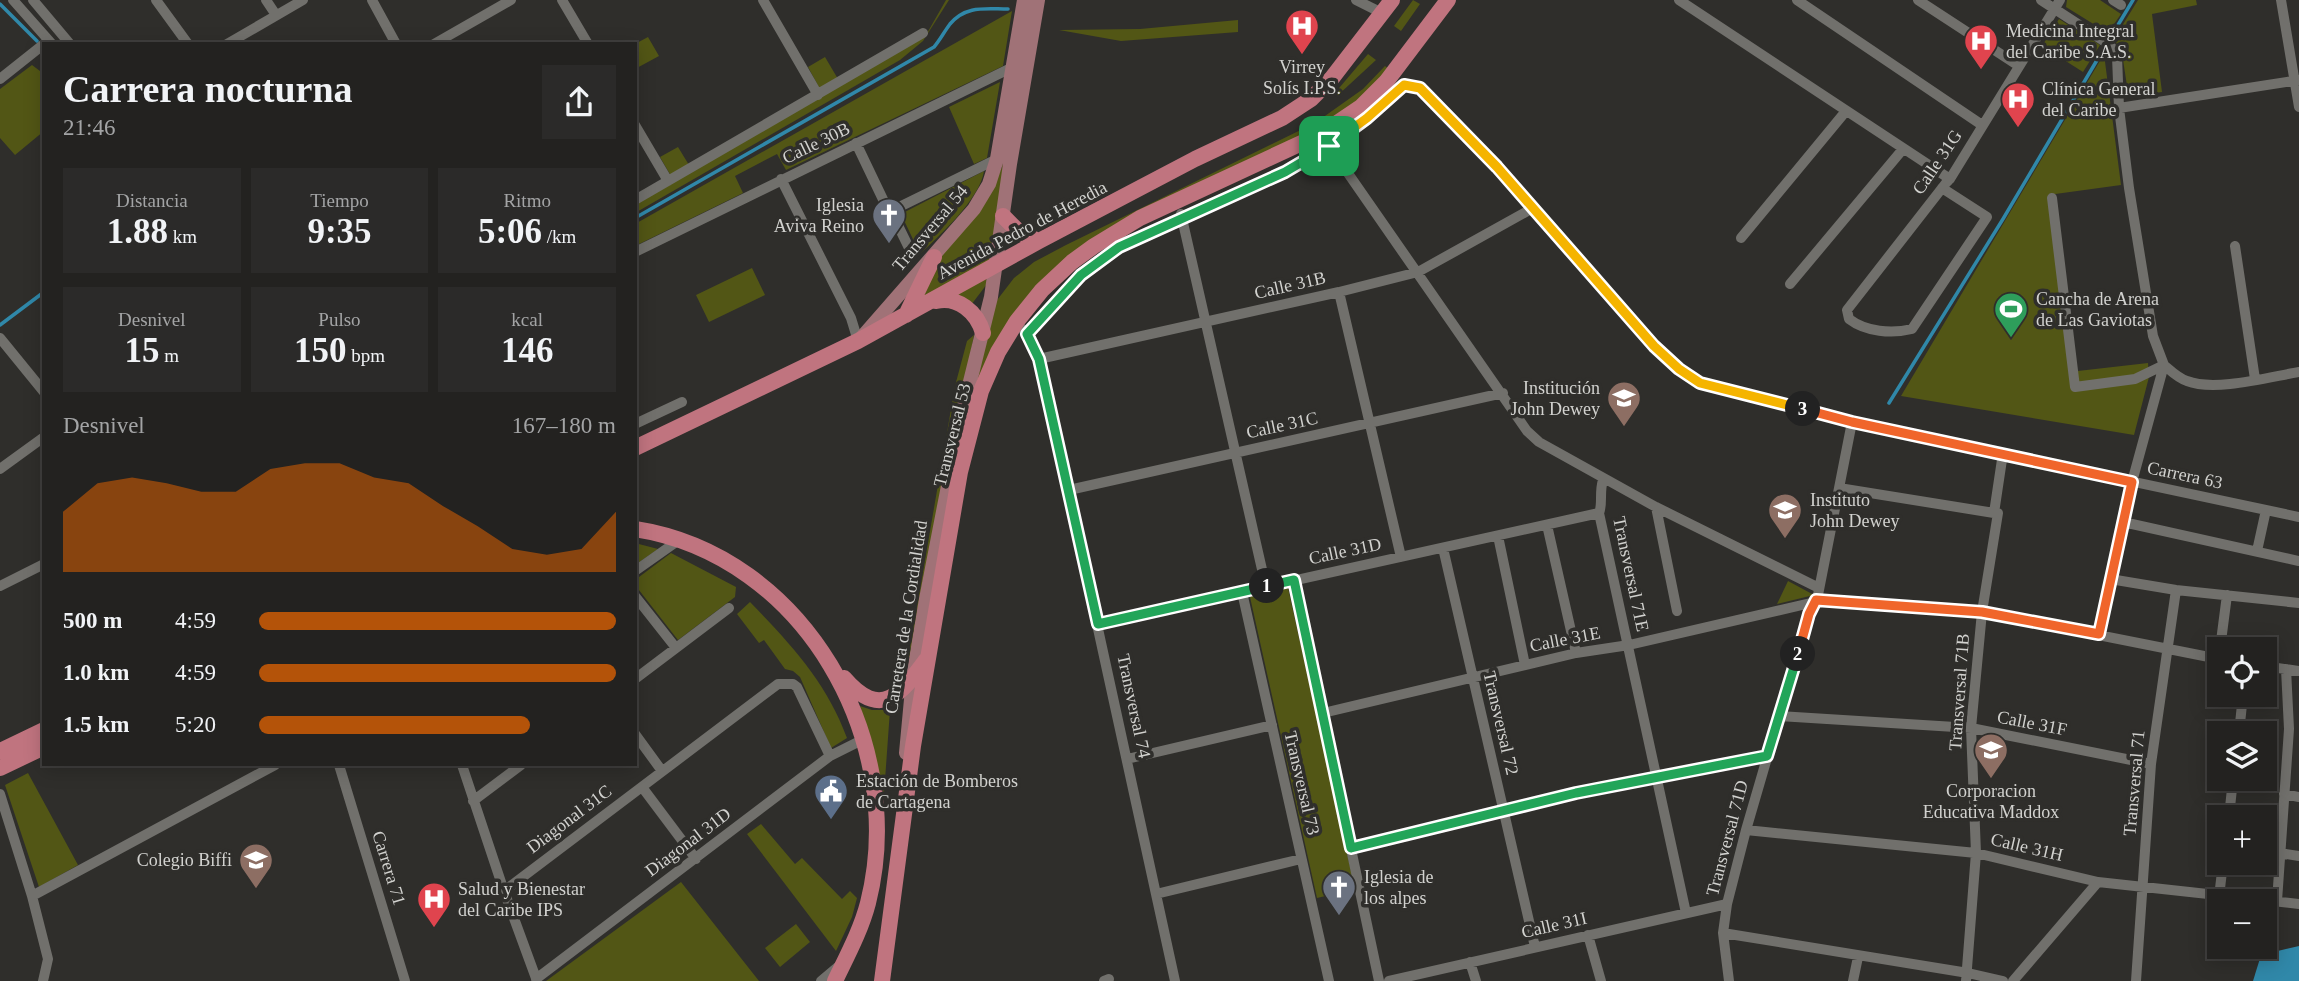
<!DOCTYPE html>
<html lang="es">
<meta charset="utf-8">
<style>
:root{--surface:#232220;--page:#2b2a29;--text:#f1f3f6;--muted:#a3a4a5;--line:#403f3e;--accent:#b45309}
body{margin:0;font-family:"Times New Roman",serif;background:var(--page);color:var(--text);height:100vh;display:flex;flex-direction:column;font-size:26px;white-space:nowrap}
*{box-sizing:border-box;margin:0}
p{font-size:23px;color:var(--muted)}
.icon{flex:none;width:38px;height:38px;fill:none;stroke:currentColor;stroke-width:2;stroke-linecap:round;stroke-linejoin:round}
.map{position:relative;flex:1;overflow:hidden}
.details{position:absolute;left:42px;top:42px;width:595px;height:724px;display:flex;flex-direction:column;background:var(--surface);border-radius:0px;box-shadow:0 4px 18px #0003,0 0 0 2px var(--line)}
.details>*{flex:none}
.fabs{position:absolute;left:2207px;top:637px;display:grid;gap:14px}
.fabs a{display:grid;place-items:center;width:70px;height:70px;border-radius:0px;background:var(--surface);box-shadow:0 4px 18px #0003,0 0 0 2px var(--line);font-size:35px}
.pin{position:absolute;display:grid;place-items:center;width:60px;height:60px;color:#fff;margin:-30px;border-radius:14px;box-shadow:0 4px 10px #0006}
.km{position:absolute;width:35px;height:35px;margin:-18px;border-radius:50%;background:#222;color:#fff;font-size:19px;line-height:35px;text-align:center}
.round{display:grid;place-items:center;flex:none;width:74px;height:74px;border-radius:0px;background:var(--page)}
.head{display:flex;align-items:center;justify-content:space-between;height:119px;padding:0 21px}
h1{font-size:38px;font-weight:700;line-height:52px}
.stats{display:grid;grid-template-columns:repeat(3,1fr);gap:10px;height:119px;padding:7px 21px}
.stats div{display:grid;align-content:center;border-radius:0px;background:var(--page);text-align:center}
.stats b{font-size:35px;font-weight:700}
.stats small{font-size:19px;font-weight:400}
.stats p{font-size:19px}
.chart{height:196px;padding:14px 21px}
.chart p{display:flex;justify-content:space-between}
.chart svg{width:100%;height:126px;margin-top:7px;fill:var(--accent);opacity:.7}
ul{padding:0 21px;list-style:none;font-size:23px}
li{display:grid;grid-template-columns:112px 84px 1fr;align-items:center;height:52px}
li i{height:18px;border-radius:9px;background:var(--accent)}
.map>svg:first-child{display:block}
</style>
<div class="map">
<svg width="2299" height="981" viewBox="0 0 2299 981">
<rect width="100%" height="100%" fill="#2f2e2b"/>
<!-- green -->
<path fill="#525615" d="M946 0H949L923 41 900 60 635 213V203L926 35Z
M1413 0 1420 4 1401 31 1394 26Z
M2067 0H2100L2121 14 2108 33 2066 7Z
M2138 0H2196L2197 5 2152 14 2162 92 2140 95 2130 92 2127 86 2122 53 2114 39Z
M1012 11 1003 66 786 170 777 154 735 176 743 193 635 246V224Z
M1027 18 991 260 918 303 934 264 991 192 1002 167Z
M2059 19 2100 45 2083 72 2042 46Z
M1238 20V32L1121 41 1059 30 1140 29Z
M648 37 659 56 635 69V44Z
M1368 54 1376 60 1337 96 1334 94Z
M2104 54 2121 185 2048 195 2069 372 2148 363 2149 377 2134 435 1901 396Z
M825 57 838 79 820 89 808 67Z
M32 65 44 74V131L15 155 0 138V89Z
M1385 66 1389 69 1365 96 1344 113 1050 273 964 423 994 304 1014 278 1034 262 1066 245 1315 123 1363 89Z
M1000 82 987 158 974 164 949 107Z
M678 147 689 165 671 176 660 157Z
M984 171C980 199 940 235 920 254L901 214Z
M752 268 765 295 709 322 696 295Z
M986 272 987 284 971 305 952 293Z
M974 335 912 655 908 659 955 386 967 341Z
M635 543 658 549 635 565Z
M671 553 736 587 735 597 678 640 635 585V580Z
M1788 581 1814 595 1777 604Z
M1288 588 1355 889 1317 898 1250 597Z
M750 602C791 644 827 683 847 738L831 748 800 677 793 671 785 669 764 640 759 643 737 614Z
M860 706 872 710H890L884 794Z
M28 773 78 865 39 887 5 785Z
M761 824 795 864 802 858 842 899 850 891 857 898 852 917 836 951 747 834Z
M681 882 759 981H545H546Z
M796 924 810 942 780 967 765 948Z"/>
<!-- water -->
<path fill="#3088a9" d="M2299 946V981H2253L2261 955Z"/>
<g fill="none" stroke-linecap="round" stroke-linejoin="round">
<!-- stream -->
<path stroke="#3088a9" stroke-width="3.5" d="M0 4 37 41
M2112 35 2133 0
M635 218 934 47C940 40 944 32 950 24 966 5 985 9 1008 9
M0 325 44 292
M1889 403 2003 219 2103 50"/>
<!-- minor -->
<path stroke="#71706c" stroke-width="10" d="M13 0 52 44
M33 0 70 44
M156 0 188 44
M266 0 276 15
M372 0 396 44
M562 0 588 44
M763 0 818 95
M1356 0 1382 13
M1679 0 1950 179
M1797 0 1982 125
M1918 0 2019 66
M2041 0 2110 45 2117 56 2119 108 2129 188 2153 336 2164 365 2132 482 2099 634
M2113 0 2121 5
M2281 0 2299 107
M227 44 303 0
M434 44 511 0
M0 79 44 44
M2119 108 2299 80
M635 125 668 181
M856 143 889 212 997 159
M1327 143 1527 431 1539 442 1656 507 1819 588
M781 179 851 318 858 341
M1942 188 1987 217 1912 329C1892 334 1866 332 1849 319L1847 310 1946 183 1950 179 2060 0
M2052 198 2075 387 2135 379 2164 365C2171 371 2178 378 2187 381 2215 392 2269 377 2299 372
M635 200 923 33
M891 211 910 250
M1181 214 1266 587
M1741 238 1846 111
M2235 246 2255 379
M635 252 1013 67
M1790 284 1903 149
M1339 292 1401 557
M1023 329 1039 359 1175 981
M1027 334 1081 275 1119 247 1285 172 1317 154 1367 118 1404 85 1415 87 1426 93 1497 167 1654 346 1679 369 1700 383 1852 422 2299 517
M0 338 44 392
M1039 359 1339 292 1418 272 1533 208
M635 424 682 402
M0 469 44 437
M1603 480C1599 492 1603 504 1599 513L1686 913
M1839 488 1994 513
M1069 490 1503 393
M1656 507 1677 611
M2123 522 2299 561
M1547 525 1576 653
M1498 536 1525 665
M1443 548 1535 947
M2257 551 2266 510
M635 571 679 540
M2110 579 2176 590 2299 603
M1294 580 1379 981
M0 586 44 564
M1242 592 1329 981
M635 596 676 648
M1817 600 1982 612 2219 659
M1098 624 1599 513
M2220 649 2227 595
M2264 666 2299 671
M635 679 729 608
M1323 713 1576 653 1629 645 1815 602
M1779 716 1971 728 2151 764
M2239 733 2243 695
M635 734 662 771
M1127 759 1272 725
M339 765 405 981
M462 765 504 891 537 981
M642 787 696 859
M0 794 32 896 48 959 43 981
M2284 794 2299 797
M473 801 521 765
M2229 817 2233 779
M1746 830 1976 853 2098 882 2299 904
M1351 848 1576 793 1767 756
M2279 853 2299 856
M504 891 778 684H793L797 687 830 756
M1156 894 1301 859
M32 896 275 765
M2219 897 2223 863
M2277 901 2289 729 2286 669
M1723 933 1968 973 2003 981
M1588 935 1601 981
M1470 962 1476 981
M536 979 830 756 864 739
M821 981 840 965
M1104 981 1109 979
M1389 981 1727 904
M1729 981 1723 933 1727 904 1746 830 1809 614 1817 600 1852 422
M1853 981 1858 957
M1966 981 1976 853 1971 728 1982 612 1998 513H1994L2003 453
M2013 981 2098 882
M2136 981 2151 764 2176 590"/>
<!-- major -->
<path stroke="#a07277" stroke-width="14" d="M862 337 974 209 989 184 997 159 1024 0
M906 753 913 678 926 599 962 414 991 297 1010 164 1038 0"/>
<!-- highway -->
<path stroke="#c0747f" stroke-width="16" d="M1003 216 1020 233 1039 241
M936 301C958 296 977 312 983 333
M906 315 934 257
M635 448 858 341 1039 241 1195 159 1282 118 1311 99 1332 78 1392 0
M635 529C804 555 909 741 868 903 861 930 847 956 835 981
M844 678C881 721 901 694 926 660
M0 751 44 730
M0 768 44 747
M882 981 913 746 960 472 981 391 998 352 1017 321 1042 290 1072 262 1094 246 1140 218 1321 134 1361 107 1386 82 1448 0"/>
</g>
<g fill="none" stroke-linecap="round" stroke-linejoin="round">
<!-- split-1 casing -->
<g stroke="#fff" stroke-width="14">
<path id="split-1" d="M1267 586 1098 624 1039 359 1027 334 1081 275 1119 247 1285 172 1329 146"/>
</g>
<!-- split-2 casing -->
<g stroke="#fff" stroke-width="14">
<path id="split-2" d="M1267 586 1294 580 1351 848 1576 793 1767 756 1798 654"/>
</g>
<!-- split-3 casing -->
<g stroke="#fff" stroke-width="14">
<path id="split-3" d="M1798 654 1809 614 1816 600 1982 612 2099 634 2132 482 1852 422 1803 409"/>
</g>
<!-- split-4 casing -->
<g stroke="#fff" stroke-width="14">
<path id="split-4" d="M1329 146 1367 118 1404 85 1420 88 1497 167 1654 346 1679 369 1700 383 1803 409"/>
</g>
<!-- split-1 -->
<use href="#split-1" stroke="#22a559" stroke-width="9"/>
<!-- split-2 -->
<use href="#split-2" stroke="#22a559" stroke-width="9"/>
<!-- split-3 -->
<use href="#split-3" stroke="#f0652b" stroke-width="9"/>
<!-- split-4 -->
<use href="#split-4" stroke="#f5b400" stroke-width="9"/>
</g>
<!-- icons -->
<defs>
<g id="hospital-pin" transform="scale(1.75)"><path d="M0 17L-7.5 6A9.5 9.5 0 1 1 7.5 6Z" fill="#e0444e" stroke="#2f2e2b"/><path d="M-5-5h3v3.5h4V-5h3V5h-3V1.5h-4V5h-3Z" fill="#fff"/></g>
<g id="church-pin" transform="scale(1.75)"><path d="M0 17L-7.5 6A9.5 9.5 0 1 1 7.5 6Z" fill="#6b7280" stroke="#2f2e2b"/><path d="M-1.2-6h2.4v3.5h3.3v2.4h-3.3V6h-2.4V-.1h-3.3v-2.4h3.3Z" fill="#fff"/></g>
<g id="stadium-pin" transform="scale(1.75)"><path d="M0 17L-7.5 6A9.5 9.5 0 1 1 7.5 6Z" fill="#2e9e5b" stroke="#2f2e2b"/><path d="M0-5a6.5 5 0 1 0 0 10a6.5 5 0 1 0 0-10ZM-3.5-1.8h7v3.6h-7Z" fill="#fff"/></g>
<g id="school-pin" transform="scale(1.75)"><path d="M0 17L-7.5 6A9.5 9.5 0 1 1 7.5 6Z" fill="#8d6e63" stroke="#2f2e2b"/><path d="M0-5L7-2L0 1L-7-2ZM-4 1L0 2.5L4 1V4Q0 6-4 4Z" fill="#fff"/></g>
<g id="civic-pin" transform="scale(1.75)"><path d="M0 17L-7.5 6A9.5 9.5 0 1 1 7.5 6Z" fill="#5c6f8a" stroke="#2f2e2b"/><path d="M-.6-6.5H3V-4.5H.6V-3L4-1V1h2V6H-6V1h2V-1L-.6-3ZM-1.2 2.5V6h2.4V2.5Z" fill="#fff"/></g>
</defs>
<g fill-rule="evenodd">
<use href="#hospital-pin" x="1302" y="26"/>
<use href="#hospital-pin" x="1981" y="41"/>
<use href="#hospital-pin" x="2018" y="99"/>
<use href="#church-pin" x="889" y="215"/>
<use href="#stadium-pin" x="2011" y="309"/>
<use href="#school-pin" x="1624" y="398"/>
<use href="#school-pin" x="1785" y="510"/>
<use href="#school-pin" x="1991" y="750"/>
<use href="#civic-pin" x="831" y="791"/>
<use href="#school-pin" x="256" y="860"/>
<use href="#church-pin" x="1339" y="887"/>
<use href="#hospital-pin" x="434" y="899"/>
</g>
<g text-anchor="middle" stroke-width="7" stroke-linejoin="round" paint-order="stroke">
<!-- poi labels -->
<g font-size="18" fill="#d2d2cf" stroke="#2f2e2b" text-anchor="start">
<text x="2006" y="37">Medicina Integral<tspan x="2006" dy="21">del Caribe S.A.S.</tspan></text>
<text x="1302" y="73" text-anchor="middle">Virrey<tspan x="1302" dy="21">Solís I.P.S.</tspan></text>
<text x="2042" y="95">Clínica General<tspan x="2042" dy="21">del Caribe</tspan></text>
<text x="864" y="211" text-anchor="end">Iglesia<tspan x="864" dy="21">Aviva Reino</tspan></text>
<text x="2036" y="305">Cancha de Arena<tspan x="2036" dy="21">de Las Gaviotas</tspan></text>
<text x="1600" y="394" text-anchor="end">Institución<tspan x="1600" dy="21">John Dewey</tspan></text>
<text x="1810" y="506">Instituto<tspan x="1810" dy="21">John Dewey</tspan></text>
<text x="856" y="787">Estación de Bomberos<tspan x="856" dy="21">de Cartagena</tspan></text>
<text x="1991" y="797" text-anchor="middle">Corporacion<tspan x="1991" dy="21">Educativa Maddox</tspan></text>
<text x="232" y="866" text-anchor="end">Colegio Biffi</text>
<text x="1364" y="883">Iglesia de<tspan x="1364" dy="21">los alpes</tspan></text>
<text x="458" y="895">Salud y Bienestar<tspan x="458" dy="21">del Caribe IPS</tspan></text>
</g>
<!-- street labels -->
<g font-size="18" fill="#d2d2cf" stroke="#2f2e2b">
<text transform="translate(816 143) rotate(-26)" y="6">Calle 30B</text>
<text transform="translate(1937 162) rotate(-56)" y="6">Calle 31G</text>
<text transform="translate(930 228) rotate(-50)" y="6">Transversal 54</text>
<text transform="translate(1022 230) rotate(-28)" y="6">Avenida Pedro de Heredia</text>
<text transform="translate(1290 285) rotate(-13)" y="6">Calle 31B</text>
<text transform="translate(1282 425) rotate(-12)" y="6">Calle 31C</text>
<text transform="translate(952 435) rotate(-76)" y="6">Transversal 53</text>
<text transform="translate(2185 475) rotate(12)" y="6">Carrera 63</text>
<text transform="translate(1345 551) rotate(-12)" y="6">Calle 31D</text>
<text transform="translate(1631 574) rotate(78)" y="6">Transversal 71E</text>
<text transform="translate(906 617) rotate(-81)" y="6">Carretera de la Cordialidad</text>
<text transform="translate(1565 639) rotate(-11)" y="6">Calle 31E</text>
<text transform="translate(1959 692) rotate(-86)" y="6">Transversal 71B</text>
<text transform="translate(1134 706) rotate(78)" y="6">Transversal 74</text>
<text transform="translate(1501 723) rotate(77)" y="6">Transversal 72</text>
<text transform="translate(2032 723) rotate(11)" y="6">Calle 31F</text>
<text transform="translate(1302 783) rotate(77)" y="6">Transversal 73</text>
<text transform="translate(2134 783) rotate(-85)" y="6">Transversal 71</text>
<text transform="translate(569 819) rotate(-37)" y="6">Diagonal 31C</text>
<text transform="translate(1727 838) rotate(-75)" y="6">Transversal 71D</text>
<text transform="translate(688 842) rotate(-37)" y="6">Diagonal 31D</text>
<text transform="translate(2027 847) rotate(13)" y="6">Calle 31H</text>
<text transform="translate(389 868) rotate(73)" y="6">Carrera 71</text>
<text transform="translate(1554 925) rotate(-13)" y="6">Calle 31I</text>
</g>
</g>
</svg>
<div class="fabs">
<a><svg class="icon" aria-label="locate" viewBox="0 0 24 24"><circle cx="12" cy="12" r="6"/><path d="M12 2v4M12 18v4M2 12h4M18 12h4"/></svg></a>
<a><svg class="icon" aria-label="layers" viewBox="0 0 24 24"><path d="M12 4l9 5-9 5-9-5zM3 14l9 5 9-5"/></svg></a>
<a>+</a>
<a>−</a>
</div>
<div class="pin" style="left:1329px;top:146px;background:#1e9e55"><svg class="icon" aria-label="arrive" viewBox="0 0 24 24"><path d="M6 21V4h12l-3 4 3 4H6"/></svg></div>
<b class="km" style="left:1267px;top:586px">1</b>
<b class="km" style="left:1798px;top:654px">2</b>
<b class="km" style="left:1803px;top:409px">3</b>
<section class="details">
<div class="head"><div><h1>Carrera nocturna</h1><p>21:46</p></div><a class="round"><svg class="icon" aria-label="share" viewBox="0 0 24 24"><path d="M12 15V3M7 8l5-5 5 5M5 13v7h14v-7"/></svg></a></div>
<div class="stats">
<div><p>Distancia</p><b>1.88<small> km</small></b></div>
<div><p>Tiempo</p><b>9:35</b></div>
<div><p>Ritmo</p><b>5:06<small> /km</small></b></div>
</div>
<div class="stats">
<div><p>Desnivel</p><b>15<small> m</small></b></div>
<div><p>Pulso</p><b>150<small> bpm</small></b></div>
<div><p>kcal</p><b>146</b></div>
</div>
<div class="chart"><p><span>Desnivel</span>167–180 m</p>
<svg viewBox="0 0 160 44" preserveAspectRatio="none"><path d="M0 44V23L10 13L20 11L30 13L40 16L50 16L60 8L70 6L80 6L90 11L100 13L110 21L120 28L130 36L140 38L150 36L160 23V44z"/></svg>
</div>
<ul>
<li><b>500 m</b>4:59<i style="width:100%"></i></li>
<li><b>1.0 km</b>4:59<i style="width:100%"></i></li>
<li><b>1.5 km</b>5:20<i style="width:76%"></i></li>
</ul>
</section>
</div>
